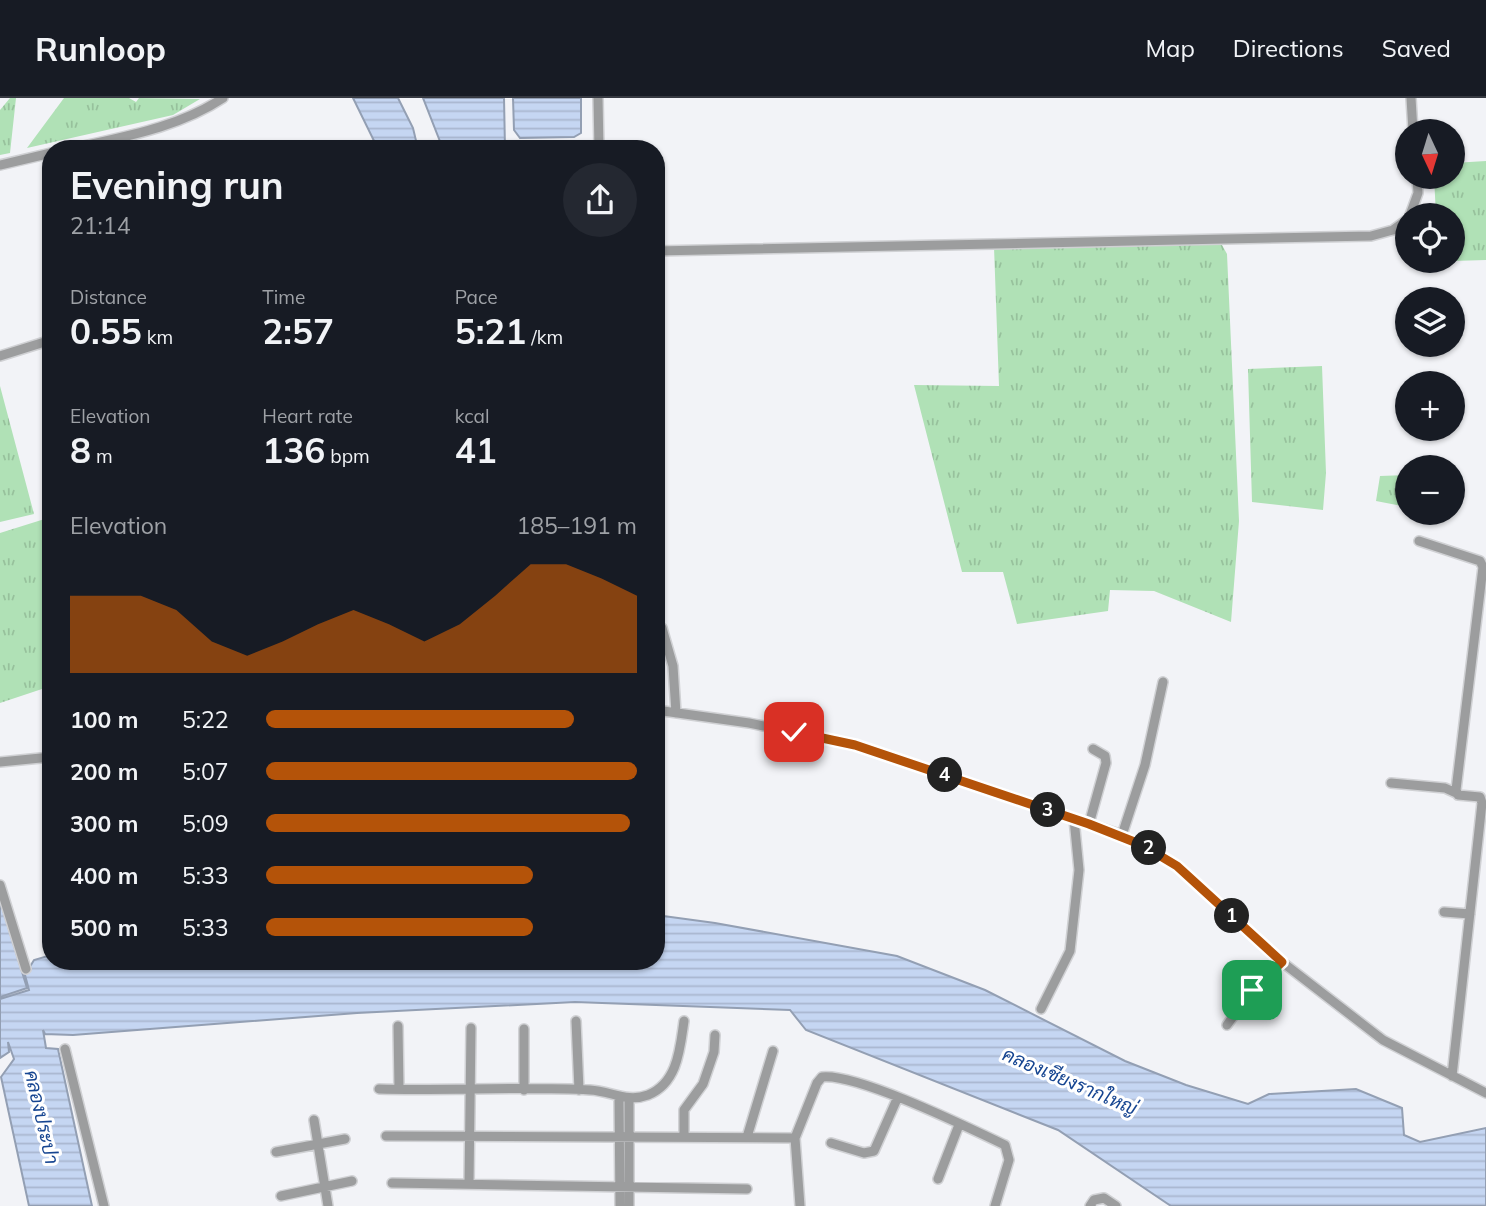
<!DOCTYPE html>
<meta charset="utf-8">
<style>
:root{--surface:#171b24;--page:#242831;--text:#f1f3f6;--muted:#9ea1a6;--line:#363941;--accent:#b45309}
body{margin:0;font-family:Mulish,Sarabun,sans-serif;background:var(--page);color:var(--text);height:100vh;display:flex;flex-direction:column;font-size:26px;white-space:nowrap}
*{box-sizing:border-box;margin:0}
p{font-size:23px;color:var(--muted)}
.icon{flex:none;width:38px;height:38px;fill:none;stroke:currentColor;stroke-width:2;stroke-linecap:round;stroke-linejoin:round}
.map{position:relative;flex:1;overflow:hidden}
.details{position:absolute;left:42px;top:42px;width:623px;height:830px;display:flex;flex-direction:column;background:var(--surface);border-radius:28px;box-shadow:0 2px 5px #0004}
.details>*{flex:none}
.needle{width:46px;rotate:176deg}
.buttons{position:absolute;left:1395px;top:21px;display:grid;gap:14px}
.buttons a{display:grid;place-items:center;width:70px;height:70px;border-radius:50%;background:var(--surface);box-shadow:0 2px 5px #0004;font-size:35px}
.pin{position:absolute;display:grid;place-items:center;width:60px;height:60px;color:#fff;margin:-30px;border-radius:14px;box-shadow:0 4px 10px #0006}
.km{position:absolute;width:35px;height:35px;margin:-18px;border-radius:50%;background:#222;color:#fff;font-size:19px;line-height:35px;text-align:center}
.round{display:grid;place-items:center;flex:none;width:74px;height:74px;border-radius:37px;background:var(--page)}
.overview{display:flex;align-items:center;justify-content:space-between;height:119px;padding:0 28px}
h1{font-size:38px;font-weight:700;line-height:52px}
.stats{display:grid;grid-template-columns:repeat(3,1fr);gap:10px;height:119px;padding:7px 28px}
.stats div{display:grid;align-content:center}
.stats b{font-size:35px;font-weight:700}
.stats small{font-size:19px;font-weight:400}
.stats p{font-size:19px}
.chart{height:196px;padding:14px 28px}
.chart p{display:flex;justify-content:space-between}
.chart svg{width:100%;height:126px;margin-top:7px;fill:var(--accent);opacity:.7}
ul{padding:0 28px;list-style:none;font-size:23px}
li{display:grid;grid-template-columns:112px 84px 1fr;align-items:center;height:52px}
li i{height:18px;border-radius:9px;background:var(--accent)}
header{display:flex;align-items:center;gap:42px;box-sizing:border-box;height:98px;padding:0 35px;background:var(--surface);border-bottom:2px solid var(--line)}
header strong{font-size:33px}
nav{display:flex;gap:38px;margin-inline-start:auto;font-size:24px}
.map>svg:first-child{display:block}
</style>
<header>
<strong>Runloop</strong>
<nav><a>Map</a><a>Directions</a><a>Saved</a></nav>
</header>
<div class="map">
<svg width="1486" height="1108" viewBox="0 0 1486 1108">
<defs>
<pattern id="grass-tufts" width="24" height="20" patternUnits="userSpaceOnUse" patternTransform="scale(1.75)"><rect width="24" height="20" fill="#b0e1b6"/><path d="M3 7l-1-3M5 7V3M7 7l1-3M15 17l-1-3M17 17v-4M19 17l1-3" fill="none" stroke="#97c19c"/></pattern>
<pattern id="water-rules" width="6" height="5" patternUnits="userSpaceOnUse" patternTransform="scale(1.75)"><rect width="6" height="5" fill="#c5d6f2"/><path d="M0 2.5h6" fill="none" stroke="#a9b7cf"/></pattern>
</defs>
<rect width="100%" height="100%" fill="#f2f3f7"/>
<!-- grass -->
<path fill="url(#grass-tufts)" d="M10 0H16L10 55 0 57V12Z
M64 0H129L136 4 139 0 200 1 173 17 27 50Z
M1486 63V162L1453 163 1452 117H1436L1434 79H1452L1453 65Z
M1214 143 1222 147 1227 156 1239 423 1231 524 1154 493 1110 492 1108 513 1017 526 1003 474H962L914 287 999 288 994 149Z
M1322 268 1326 375 1323 412 1252 404 1248 271Z
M0 288 34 416 0 424Z
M1407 377V409L1376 403 1380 378Z
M51 419V588L0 605V435Z"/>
<!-- water -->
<path fill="url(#water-rules)" stroke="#939fb3" stroke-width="2" d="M353 0H398L413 30 418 51H378Z
M423 0H504L505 51H443Z
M513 0H581V35L574 39 520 40 514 32Z
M0 802 27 890 0 899Z
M656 817 715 825 897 858 985 892 1125 963 1186 987 1248 1006 1269 996 1356 991 1402 1010 1404 1037 1420 1044 1486 1030V1108H1171L1058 1032 806 932 790 912 575 904 357 915 73 937 45 936 43 932 46 950 58 951 92 1108H29L1 979 14 961 8 944 9 954 0 960V901L29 892 25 877 34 862 51 857V863H656Z"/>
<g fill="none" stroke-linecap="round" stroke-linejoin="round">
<!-- minor casing -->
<g stroke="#d0d1d4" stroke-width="12">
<path id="minor" d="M598 0 599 51
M1411 0 1413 33
M70 51C122 39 178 30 223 0
M0 67 51 55
M1410 117 1418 95 1417 79
M656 153 1371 138 1393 132 1407 122
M0 258 51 242
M1419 443 1480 463 1483 469 1456 692 1458 697 1480 699 1482 705 1452 978
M662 530 673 568 676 615
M656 612 749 625 855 647 1122 737 1177 767 1282 864 1383 942 1486 995
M0 664 51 659
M1391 685 1445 690 1456 695
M1089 726 1106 665 1105 658 1093 651
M1122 737 1145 667 1163 584
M0 787 26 871
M1444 814 1470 816
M1041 911 1070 853 1079 772 1074 721
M576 923 579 992
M1227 927 1252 892 1282 864
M398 928 399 991
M65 951 104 1108
M379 991C449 993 520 988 590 992 611 993 627 1005 648 997 678 985 680 950 684 923
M524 992V931
M619 1000 620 1108
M629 1000V1108
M314 1022 328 1108
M386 1038 795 1040
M684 1039V1012L703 986 714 954 715 937
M747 1039 773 953
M831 1045 864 1055 874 1053 897 1001
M276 1054 345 1041
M938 1081 959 1027
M392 1085 747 1091
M469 1085 471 930
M281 1098 352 1083
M800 1108 795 1040 817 985 822 979C857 975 969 1030 1005 1047L1009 1062 995 1108
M1090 1108 1094 1102 1104 1100 1116 1108"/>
</g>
<!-- minor -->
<use href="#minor" stroke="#9c9d9e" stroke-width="9"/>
</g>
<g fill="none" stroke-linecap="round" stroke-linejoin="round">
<!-- route casing -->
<g stroke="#fff" stroke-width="14">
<path id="route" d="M794 634 855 647 1089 726 1142 747 1177 768 1282 864 1252 892"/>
</g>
<!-- route -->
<use href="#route" stroke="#b45309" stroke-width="9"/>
</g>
<g text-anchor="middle" stroke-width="6" stroke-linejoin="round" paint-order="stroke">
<!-- water labels -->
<g font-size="19" font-style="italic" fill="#164591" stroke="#fff">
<text transform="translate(1070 983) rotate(23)" y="7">คลองเชียงรากใหญ่</text>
<text transform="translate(42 1019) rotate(77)" y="7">คลองประปา</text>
</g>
</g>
</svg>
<div class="buttons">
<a><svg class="needle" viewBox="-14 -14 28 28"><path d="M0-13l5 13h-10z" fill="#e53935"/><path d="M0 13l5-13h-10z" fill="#9ea1a6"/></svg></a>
<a><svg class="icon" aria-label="locate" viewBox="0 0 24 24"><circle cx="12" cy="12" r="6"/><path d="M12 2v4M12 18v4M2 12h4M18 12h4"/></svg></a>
<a><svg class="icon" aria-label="layers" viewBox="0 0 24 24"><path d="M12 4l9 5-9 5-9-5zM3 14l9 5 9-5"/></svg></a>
<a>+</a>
<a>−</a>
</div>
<div class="pin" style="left:1252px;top:892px;background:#1e9e55"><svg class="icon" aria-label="arrive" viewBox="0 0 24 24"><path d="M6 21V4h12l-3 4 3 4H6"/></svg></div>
<div class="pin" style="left:794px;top:634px;background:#d93025"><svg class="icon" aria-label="check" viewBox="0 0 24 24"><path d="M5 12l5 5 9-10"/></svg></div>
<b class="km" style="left:1232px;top:818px">1</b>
<b class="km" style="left:1149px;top:750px">2</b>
<b class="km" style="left:1048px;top:712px">3</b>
<b class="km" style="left:945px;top:677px">4</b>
<section class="details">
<div class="overview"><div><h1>Evening run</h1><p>21:14</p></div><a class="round"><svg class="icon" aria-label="share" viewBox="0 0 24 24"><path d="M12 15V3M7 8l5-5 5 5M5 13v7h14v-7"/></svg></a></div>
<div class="stats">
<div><p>Distance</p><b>0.55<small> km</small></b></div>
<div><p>Time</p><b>2:57</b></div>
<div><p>Pace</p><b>5:21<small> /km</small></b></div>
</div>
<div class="stats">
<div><p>Elevation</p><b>8<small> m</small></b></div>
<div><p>Heart rate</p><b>136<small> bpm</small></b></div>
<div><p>kcal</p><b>41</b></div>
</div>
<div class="chart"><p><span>Elevation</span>185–191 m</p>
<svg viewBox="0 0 160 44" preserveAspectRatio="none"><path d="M0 44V17L10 17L20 17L30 22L40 33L50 38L60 33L70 27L80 22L90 27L100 33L110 27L120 17L130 6L140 6L150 11L160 17V44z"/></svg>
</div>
<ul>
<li><b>100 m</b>5:22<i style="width:83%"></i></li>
<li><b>200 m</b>5:07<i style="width:100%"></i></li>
<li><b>300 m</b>5:09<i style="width:98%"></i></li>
<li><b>400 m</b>5:33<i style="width:72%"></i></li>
<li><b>500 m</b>5:33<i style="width:72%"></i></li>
</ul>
</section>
</div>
